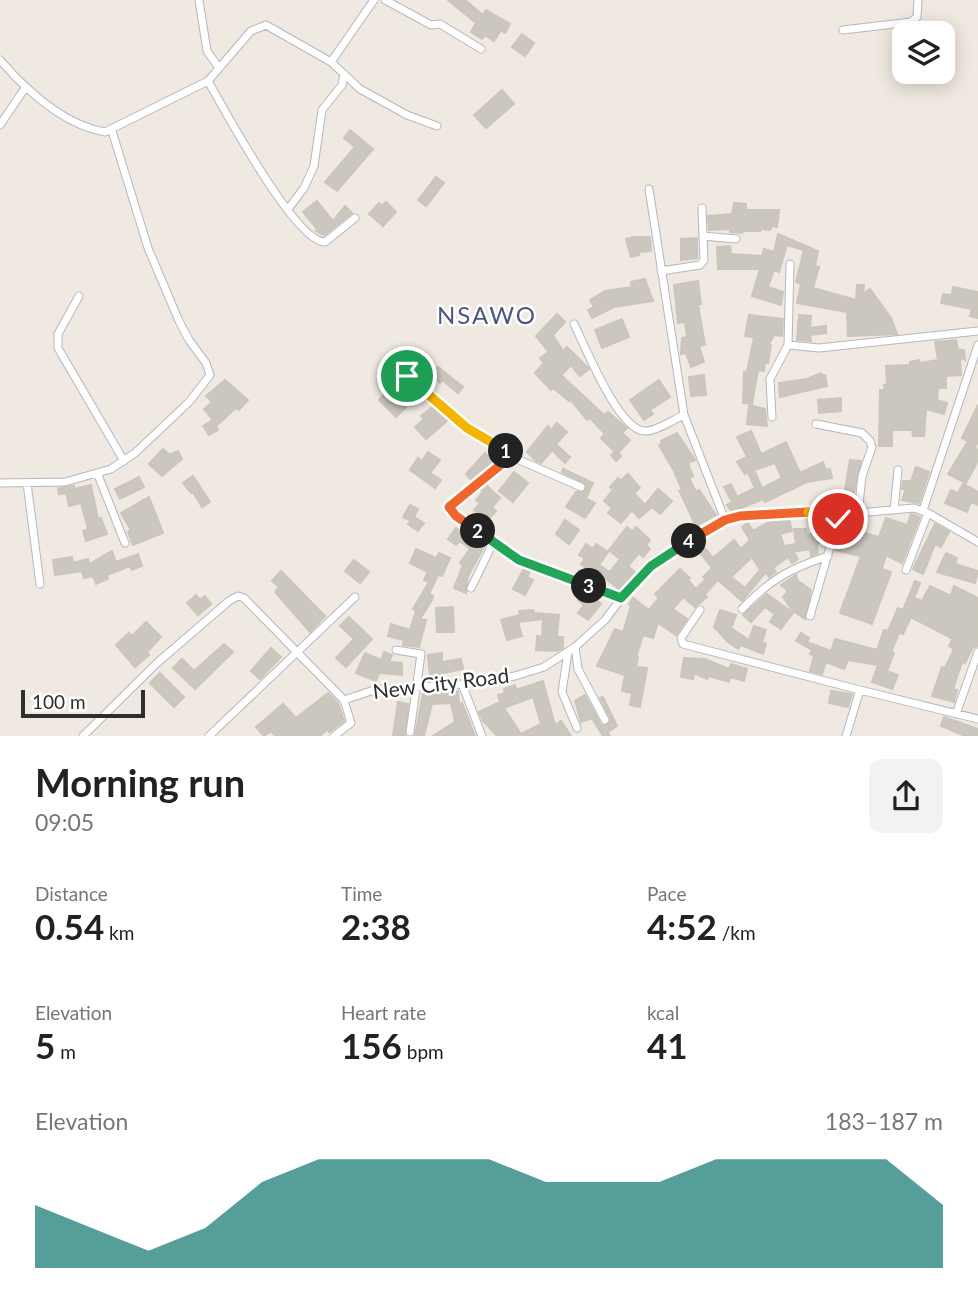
<!DOCTYPE html>
<meta charset="utf-8">
<style>
:root{--surface:#fff;--page:#f2f2f2;--text:#222;--muted:#767676;--accent:#0f766e}
body{margin:0;font-family:Lato,sans-serif;background:var(--page);color:var(--text);height:100vh;display:flex;flex-direction:column;font-size:26px;white-space:nowrap}
*{box-sizing:border-box;margin:0}
p{font-size:23px;color:var(--muted)}
.icon{flex:none;width:38px;height:38px;fill:none;stroke:currentColor;stroke-width:2;stroke-linecap:round;stroke-linejoin:round}
.map{position:relative;height:736px;overflow:hidden}
.details{display:flex;flex-direction:column;background:var(--surface);flex:1}
.details>*{flex:none}
.buttons{position:absolute;left:892px;top:21px;display:grid;gap:14px}
.buttons a{display:grid;place-items:center;width:63px;height:63px;border-radius:14px;background:var(--surface);box-shadow:0 4px 18px #0003;font-size:35px}
.scale{position:absolute;left:21px;bottom:18px;width:124px;box-sizing:border-box;padding-left:7px;border:4px solid #2e2e2e;border-top:0;font-size:19px;line-height:24px;white-space:nowrap;color:#2e2e2e;-webkit-text-stroke:5px #fff;paint-order:stroke}
.pin{position:absolute;display:grid;place-items:center;width:60px;height:60px;color:#fff;margin:-30px;border:4px solid #fff;border-radius:50%;box-shadow:0 2px 7px #0007}
.km{position:absolute;width:35px;height:35px;margin:-18px;border-radius:50%;background:#222;color:#fff;font-size:19px;line-height:35px;text-align:center}
.round{display:grid;place-items:center;flex:none;width:74px;height:74px;border-radius:14px;background:var(--page)}
.summary{display:flex;align-items:center;justify-content:space-between;height:119px;padding:0 35px}
h1{font-size:38px;font-weight:700;line-height:52px}
.metrics{display:grid;grid-template-columns:repeat(3,1fr);gap:10px;height:119px;padding:7px 35px}
.metrics div{display:grid;align-content:center}
.metrics b{font-size:35px;font-weight:700}
.metrics small{font-size:19px;font-weight:400}
.metrics p{font-size:19px}
.chart{height:196px;padding:14px 35px}
.chart p{display:flex;justify-content:space-between}
.chart svg{width:100%;height:126px;margin-top:7px;fill:var(--accent);opacity:.7}
.map>svg:first-child{display:block}
</style>
<div class="map">
<svg width="978" height="736" viewBox="0 0 978 736">
<rect width="100%" height="100%" fill="#efe9e1"/>
<!-- building -->
<path fill="#cbc7bf" stroke="#cbc5ba" stroke-width="2" fill-rule="evenodd" d="M448 0H465L483 15 486 10 510 24 505 33 501 30 494 41 485 35 482 39 471 32 476 23Z
M522 34 534 43 525 56 512 47Z
M502 90 514 104 486 128 474 115Z
M350 130 373 149 337 191 325 182 355 147 344 138Z
M436 177 444 183 426 206 418 200Z
M317 201 333 221 345 206 352 213 324 235 316 231 318 230 303 212Z
M386 202 396 212 383 226 369 214 379 203 382 206Z
M734 203 746 204V210H779L777 227 772 226 770 230 760 229V231H743L742 233 730 232V229L709 230 708 216 732 214Z
M778 234 818 251 815 266 819 267 813 288 856 300 857 285H864L863 294 870 289 891 318 897 334 848 336 847 312 797 303 801 284 796 282 804 250 787 245 779 272 774 270 768 287 783 292 781 305 752 296 760 269H718L717 247 730 246 731 254 762 256 764 249 774 252Z
M634 237H650L651 251 638 252 639 255 631 257 626 239Z
M697 238V258L681 260V239Z
M645 279 653 301 614 307 592 318 588 310 594 307 590 300 605 291 632 287 631 282Z
M698 281 701 304 698 305 705 345 699 346 704 362 691 367 686 353 681 354 682 338 687 337 685 322 678 323 674 285Z
M953 287 978 292V318L970 316 972 309 941 303 943 294 952 295Z
M557 314 565 322 553 335 563 351 567 347 589 369 580 376 571 365 561 375 604 415 608 412 627 428 622 433 630 440 618 453 621 456 616 461 611 455 615 452 601 438 605 434 590 418 587 420 570 399 569 401 553 388 551 390 535 373 544 363 540 358 549 352 536 336Z
M749 315 783 319 782 336 774 335 769 344 771 345 768 363 765 362 764 371 758 370 752 404 743 403 744 372H747L754 337 745 336Z
M799 315 811 316 810 328 826 326V333L810 335 811 341 797 340Z
M622 319 629 337 602 348 595 330Z
M956 340 958 350H964L965 360 960 357 961 375 946 376V388H938L937 400 947 403 944 414 926 409 924 436H913L912 430H892V446H879L880 390H885L884 385 887 384 886 366 910 365V362L919 360 920 363 938 360 935 342Z
M438 367 463 387 458 393 442 380 440 383 431 375Z
M398 372 416 391 410 399 412 401 396 417 379 400 396 382 392 379Z
M821 373V375H825L827 386 780 397 779 383 807 379Z
M704 375 706 395 691 396 689 377Z
M225 380 248 400 239 410 236 408 216 426 218 430 209 435 203 426 213 420 204 409 212 402 206 396Z
M659 380 670 397 650 410 653 414 644 420 630 400Z
M841 398V411L819 413 818 400Z
M749 405 765 409 767 426 747 424Z
M978 405V441L975 448 978 450V461L966 483 948 474 968 441 962 438Z
M432 407 449 419 426 439 415 427 424 419 421 416Z
M557 423 567 432 556 444 570 457 565 463 552 450 541 463 536 461 527 452 548 426 551 430Z
M751 431 761 454 786 442 800 473 823 462 826 470 830 469 832 478 807 482 765 502 763 499 732 512 727 505 732 502 724 487 731 484 737 497 755 488 748 472 745 474 737 462 747 457 737 437ZM775 463 782 478 762 488 754 470Z
M677 433 695 460 688 463 693 476 689 478 696 492 699 490 716 515 696 526 679 490 684 495 674 471 659 445 662 443 661 441Z
M163 449 170 455 178 451 182 459 162 476 149 464Z
M428 452 440 460 430 473 441 480 435 488 410 470 418 458 422 461Z
M485 453 494 462 471 480 466 474Z
M850 460 861 461 854 492 845 490Z
M916 467 929 472 919 503 902 500 906 489H902L903 481H911Z
M563 469 593 483 586 498 595 503 585 518 566 507 576 492 585 491 586 484 562 472Z
M514 472 528 483 513 502 499 491Z
M628 474 640 488 634 493 645 505 658 489 672 501 660 514 652 507 639 518 632 510 621 523 608 513 612 508 604 501 613 490 610 487 618 478 621 480Z
M193 476 210 502 202 507 193 492 191 493 183 483Z
M139 477 144 487 120 499 115 489Z
M485 484 500 498 492 507 496 511 487 521 474 510 480 503 476 500 483 492 480 489Z
M963 484 978 492V505L971 502 967 512 945 503 951 490 958 493Z
M91 485 98 519 101 518 107 534 86 541 83 531 88 529 81 503 69 506 66 493 59 494 58 488 74 486V489Z
M149 497 163 533 133 545 128 532 131 530 121 513Z
M410 505 418 509 414 517 424 523 418 531 408 524 411 521 403 517Z
M911 514 920 517 902 563 886 555 882 569 891 572 872 624 840 613 861 556 835 550 842 527 879 537 886 518 907 525Z
M789 519 792 531 780 534 784 546 796 544 794 529H806L807 535 827 529 830 524 825 541 817 544 818 553 811 556 810 549 793 552 798 559 792 563 788 557 773 568 776 572 769 577 766 572 742 601 718 580 705 594 707 597 695 607 683 597 673 609 687 619 676 635 658 623 653 638 643 635 636 657H638L636 667 647 668 640 707 630 705 632 693 622 691 625 675 597 666 615 629 623 632 631 606 629 604 633 598 649 610 659 598 655 594 680 569 690 578 688 580 696 589 706 579 703 577 712 568 697 549 702 545 713 558 734 540 741 549 750 540 742 527 748 523 753 531 767 523ZM752 557 760 570 745 588 731 577Z
M565 520 579 530 569 544 556 534Z
M935 524 949 532 941 547 935 544 923 574 913 569Z
M627 527 632 532 636 527 650 540 646 545 650 549 643 557 639 553 628 566 635 572 620 590 599 573 593 581 582 575 586 568 581 564 585 558 579 555 586 544 593 549 596 544 608 552 599 565 610 572 620 559 609 550Z
M456 528 475 543 478 540 485 545 468 576 466 593 454 588 463 565 460 563 470 549 460 541 456 545 448 539Z
M416 549 436 558 439 553 450 558 442 576 438 575 429 594 433 596 432 600 420 619 426 620 419 647 403 645 404 640 388 636 391 624 410 630 416 611 413 609 429 582 424 580 428 572 410 563Z
M112 551 116 562 138 554 142 566 132 570 130 566 107 575 108 579 96 584 93 576 84 578 82 571 55 575 53 560 72 557 73 563 88 559 89 564Z
M946 553 957 558 955 564 978 571 975 583 937 572Z
M354 560 369 572 360 583 345 571Z
M524 568 530 571 527 577 533 580 525 595 513 589Z
M281 571 325 616 310 632 275 592 279 587 272 581Z
M796 575 798 581 811 590 805 619 792 610 783 597 788 591 781 585Z
M915 581 920 583 914 598 922 601 930 586 951 596 954 586 978 598V646L973 647 965 663 962 662 953 689 957 690 954 702 932 696 942 667 945 668 954 649 949 646 953 639 911 617 903 634 899 633 891 652 894 653 887 671 898 675 892 689 872 682 878 665 848 660 844 669 826 662 822 674 810 671 814 656 810 654 812 650 796 641 801 633 809 638 807 642 831 651 835 639 877 650 884 630 888 631 898 608 903 610Z
M585 591 601 604 588 620 578 613 584 605 578 600Z
M767 594 793 613 781 629 770 622 775 614 765 607 751 622 743 615Z
M196 595 200 600 205 596 211 604 198 615 187 603Z
M453 607 454 632H437L436 608Z
M533 610 534 613 559 615 557 637H563V648L557 651 536 650 537 636 542 637 543 619 518 622 522 636 507 640 501 620 520 615 519 611Z
M720 610 736 615 731 628 749 640 754 626 766 630 762 642 766 644 763 654 741 645 738 649 728 642 714 627Z
M349 617 372 639 346 667 336 658 354 639 340 626Z
M146 622 161 637 147 652 149 655 135 667 116 645 129 633 132 636Z
M224 644 233 652 195 689 173 668 182 659 194 671Z
M271 648 281 657 260 679 251 671Z
M384 652 392 655 389 662 402 663V675L379 673 376 681 356 673 365 653 381 660Z
M442 653V662L461 659 463 669 443 673 444 676 430 678 428 655Z
M684 658 705 659 729 669 731 664 747 669 744 681 730 677 729 682 709 676 707 679 694 673 693 679 681 677Z
M160 673 184 697 174 707 150 683Z
M543 681 555 725 561 721 571 736H497L483 721 479 712 500 702 498 695 505 693 504 689 515 685 516 690ZM533 697 541 724 521 734 504 708Z
M458 691 459 704 462 703 475 736H433L455 722 451 703 432 704 424 736H415L423 693 438 695V692Z
M831 691 852 694 848 707 829 703Z
M328 693 338 703 344 721 329 732 327 729 320 736H275L271 731 264 736 256 727 283 704 296 718Z
M585 695 600 723 605 726 611 720 600 698 603 697 617 726 608 732 610 736H603L592 718 581 722 575 701Z
M398 702 408 704 405 736H393Z
M944 717 978 729V736H965L941 726Z"/>
<g fill="none" stroke-linecap="round" stroke-linejoin="round">
<!-- minor casing -->
<g stroke="#b4b7c1" stroke-width="9">
<path id="minor" d="M199 0 207 51 219 68
M385 0 431 25 440 24 481 49
M843 30 911 22 917 17 918 0
M0 60C27 91 63 125 105 132L208 81 251 31 266 25 331 62 360 89 407 115 437 126
M331 62 374 0
M208 81C224 109 295 242 325 242L355 218
M0 125 25 88
M649 189 684 415 725 520
M288 209 304 188 314 166 322 110 342 85 344 74
M703 236 736 239
M790 264 788 345 819 348 978 331
M661 271 700 265 704 260 702 208
M79 296 58 334V348L124 461
M574 324C585 346 618 429 644 431 655 432 673 420 684 415
M407 376 467 427 510 453 509 458 451 503 450 511 519 560 621 598
M772 417 770 379 788 345
M816 424 862 433 870 441 872 447 862 476 858 513
M510 456 581 487
M98 475 125 543
M0 483 65 482 111 469 135 453 189 402 210 375 206 363 189 340 179 321 148 248 112 131
M27 483 40 584
M894 510 898 470
M923 510 978 345
M906 570 928 513
M471 588 494 541
M742 609C771 579 789 569 828 556
M700 610 681 638 683 644 860 690
M810 616 838 519 844 513
M575 647 578 669 605 720
M396 650 421 654 410 732
M568 652 562 692 577 728
M462 684 482 736
M344 700 374 690 462 684 515 676 544 667 575 647 605 620 632 584 651 566 725 520 740 516 828 511 858 513 914 508 928 513 978 542
M956 714 978 652
M83 736 157 663 229 601 238 596 244 598 344 700 351 723 334 736
M209 736 355 597
M846 736 860 690 978 719"/>
</g>
<!-- minor -->
<use href="#minor" stroke="#fff" stroke-width="7"/>
</g>
<g fill="none" stroke-linecap="round" stroke-linejoin="round">
<!-- split-1 casing -->
<g stroke="#fff" stroke-width="14">
<path id="split-1" d="M407 376 467 428 506 451"/>
</g>
<!-- split-2 casing -->
<g stroke="#fff" stroke-width="14">
<path id="split-2" d="M478 531 456 516 449 507 509 458 510 453 506 451"/>
</g>
<!-- split-3 casing -->
<g stroke="#fff" stroke-width="14">
<path id="split-3" d="M478 531 519 560 589 586"/>
</g>
<!-- split-4 casing -->
<g stroke="#fff" stroke-width="14">
<path id="split-4" d="M589 586 621 598 651 566 689 541"/>
</g>
<!-- split-5 casing -->
<g stroke="#fff" stroke-width="14">
<path id="split-5" d="M689 541 725 520 740 516 808 512"/>
</g>
<!-- split-6 casing -->
<g stroke="#fff" stroke-width="14">
<path id="split-6" d="M808 512 844 513 838 519"/>
</g>
<!-- split-1 -->
<use href="#split-1" stroke="#f5b400" stroke-width="9"/>
<!-- split-2 -->
<use href="#split-2" stroke="#f0652b" stroke-width="9"/>
<!-- split-3 -->
<use href="#split-3" stroke="#22a559" stroke-width="9"/>
<!-- split-4 -->
<use href="#split-4" stroke="#22a559" stroke-width="9"/>
<!-- split-5 -->
<use href="#split-5" stroke="#f0652b" stroke-width="9"/>
<!-- split-6 -->
<use href="#split-6" stroke="#f5b400" stroke-width="9"/>
</g>
<g text-anchor="middle" stroke-width="5" stroke-linejoin="round" paint-order="stroke">
<!-- street labels -->
<g font-size="21" fill="#2e2e2e" stroke="#fff">
<text transform="translate(441 684) rotate(-7)" y="7">New City Road</text>
</g>
<!-- quarter labels -->
<g font-size="24" letter-spacing="2" fill="#4d5680" stroke="#fff">
<text x="487" y="324">NSAWO</text>
</g>
</g>
</svg>
<div class="buttons">
<a><svg class="icon" aria-label="layers" viewBox="0 0 24 24"><path d="M12 4l9 5-9 5-9-5zM3 14l9 5 9-5"/></svg></a>
</div>
<div class="scale">100 m</div>
<div class="pin" style="left:407px;top:376px;background:#1e9e55"><svg class="icon" aria-label="arrive" viewBox="0 0 24 24"><path d="M6 21V4h12l-3 4 3 4H6"/></svg></div>
<div class="pin" style="left:838px;top:519px;background:#d93025"><svg class="icon" aria-label="check" viewBox="0 0 24 24"><path d="M5 12l5 5 9-10"/></svg></div>
<b class="km" style="left:506px;top:451px">1</b>
<b class="km" style="left:478px;top:531px">2</b>
<b class="km" style="left:589px;top:586px">3</b>
<b class="km" style="left:689px;top:541px">4</b>
</div>
<section class="details">
<div class="summary"><div><h1>Morning run</h1><p>09:05</p></div><a class="round"><svg class="icon" aria-label="share" viewBox="0 0 24 24"><path d="M12 15V3M7 8l5-5 5 5M5 13v7h14v-7"/></svg></a></div>
<div class="metrics">
<div><p>Distance</p><b>0.54<small> km</small></b></div>
<div><p>Time</p><b>2:38</b></div>
<div><p>Pace</p><b>4:52<small> /km</small></b></div>
</div>
<div class="metrics">
<div><p>Elevation</p><b>5<small> m</small></b></div>
<div><p>Heart rate</p><b>156<small> bpm</small></b></div>
<div><p>kcal</p><b>41</b></div>
</div>
<div class="chart"><p><span>Elevation</span>183–187 m</p>
<svg viewBox="0 0 160 44" preserveAspectRatio="none"><path d="M0 44V22L10 30L20 38L30 30L40 14L50 6L60 6L70 6L80 6L90 14L100 14L110 14L120 6L130 6L140 6L150 6L160 22V44z"/></svg>
</div>
</section>
